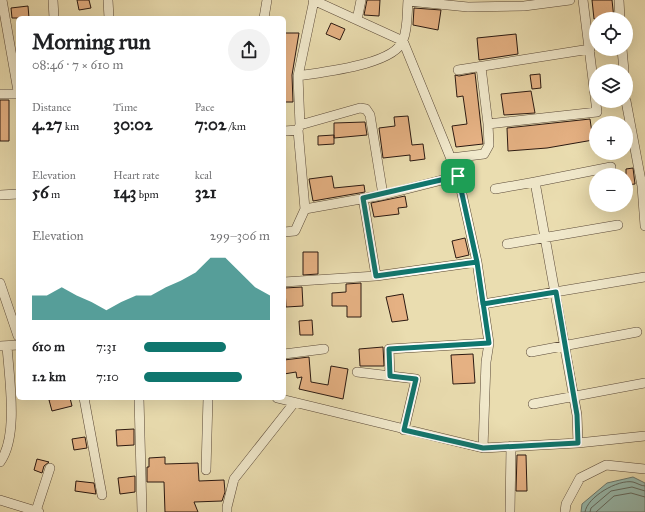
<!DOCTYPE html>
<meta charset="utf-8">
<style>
:root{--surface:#fff;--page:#f2f2f2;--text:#202124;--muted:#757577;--accent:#0f766e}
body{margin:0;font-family:"IM FELL Great Primer",serif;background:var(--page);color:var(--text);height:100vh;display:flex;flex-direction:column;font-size:15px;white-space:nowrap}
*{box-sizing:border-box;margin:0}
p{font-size:13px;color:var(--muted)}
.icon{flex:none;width:22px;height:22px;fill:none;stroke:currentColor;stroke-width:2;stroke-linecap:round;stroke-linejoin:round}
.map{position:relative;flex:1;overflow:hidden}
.sheet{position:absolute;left:16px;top:16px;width:270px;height:384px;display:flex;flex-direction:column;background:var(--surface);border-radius:6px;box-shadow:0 4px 16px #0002}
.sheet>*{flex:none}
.buttons{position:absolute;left:589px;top:12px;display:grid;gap:8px}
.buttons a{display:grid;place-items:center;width:44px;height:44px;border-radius:50%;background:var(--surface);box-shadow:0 4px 16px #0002;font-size:20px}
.pin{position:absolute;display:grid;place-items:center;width:34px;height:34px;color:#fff;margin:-17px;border-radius:8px;box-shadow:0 2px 6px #0006}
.round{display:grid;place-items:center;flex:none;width:42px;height:42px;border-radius:21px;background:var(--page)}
.summary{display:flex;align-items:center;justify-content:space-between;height:68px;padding:0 16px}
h1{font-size:22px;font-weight:700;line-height:30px}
.metrics{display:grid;grid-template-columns:repeat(3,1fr);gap:6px;height:68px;padding:4px 16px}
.metrics div{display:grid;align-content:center}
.metrics b{font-size:17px;font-weight:700}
.metrics small{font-size:11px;font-weight:400}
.metrics p{font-size:11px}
.chart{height:112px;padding:8px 16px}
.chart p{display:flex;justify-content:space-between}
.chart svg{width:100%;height:72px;margin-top:4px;fill:var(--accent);opacity:.7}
ul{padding:0 16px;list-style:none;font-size:13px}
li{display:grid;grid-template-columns:64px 48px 1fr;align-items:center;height:30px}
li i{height:10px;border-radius:5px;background:var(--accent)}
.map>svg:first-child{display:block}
</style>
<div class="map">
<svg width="645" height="512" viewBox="0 0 645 512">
<rect width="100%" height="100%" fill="#eaddb0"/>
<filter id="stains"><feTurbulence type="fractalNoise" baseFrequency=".005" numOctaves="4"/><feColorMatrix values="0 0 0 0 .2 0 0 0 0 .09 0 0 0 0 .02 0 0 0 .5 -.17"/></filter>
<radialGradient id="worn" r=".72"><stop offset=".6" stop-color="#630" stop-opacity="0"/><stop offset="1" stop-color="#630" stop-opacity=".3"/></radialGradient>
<!-- water -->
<path fill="#98bbaf" stroke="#6c7a70" d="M633 477 645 483V512H581L582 504 607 483Z"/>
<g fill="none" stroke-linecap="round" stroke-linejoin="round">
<!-- shore -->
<path stroke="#626a60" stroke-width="1" d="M585 512C587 497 618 479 633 482 637 483 641 486 645 486
M590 512 591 508 611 491 632 487 645 491
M596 512 614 496 631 493 645 497"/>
</g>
<!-- building -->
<path fill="#e5b183" stroke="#2b1911" d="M77 0H89L91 8 79 10Z
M367 0H380L379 16 364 15Z
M592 0H612L614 19H594Z
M28 6 29 18H12L11 8Z
M414 8 441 10 438 30 413 25Z
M331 23 345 29 340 40 326 34Z
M284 33H299L292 75 293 102H284Z
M516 34 518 54 479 60 477 38Z
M475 73 483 144 456 147 452 126 467 124 463 96 457 97 455 75 459 76Z
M540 74 541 88 532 89 530 75Z
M531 91 535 113 504 115 501 94Z
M0 100H9V141H0Z
M408 116 412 145 423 144 425 159 410 161V155L383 158 379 128 395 126 394 117Z
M590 119 593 140 547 148 508 151 507 128Z
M365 122 367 135 334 138V123Z
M334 135V144L318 145V136Z
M633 168 635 184 626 185V169Z
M332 176 334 188 364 185 365 192 313 201 309 179Z
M405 196 407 207 398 208 399 214 374 217 371 203Z
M465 238 469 255 456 258 452 241Z
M303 252H318V274L303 275Z
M361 283V317H347V306H332V293L346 292V284Z
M302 287 303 306 286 307 285 288Z
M403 294 408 320 392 322 386 297Z
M312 320 313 335H300L299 321Z
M383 347 384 366H360L359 349Z
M473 354 475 383 453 384 451 355Z
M309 357 311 382 328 385 331 366 348 369 343 399 299 389 302 377 297 378 296 372 284 374V360Z
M56 398H70L72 406 52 411 49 400Z
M134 429V445L117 446 116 430Z
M85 437 87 448 74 450 72 439Z
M517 455H526L527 491H516Z
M165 457V464L198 463 199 481 224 480 225 492 222 501 194 502 198 512H165L164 482H147V467H149V458Z
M37 459 49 462 44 466 42 473 34 470Z
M135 476V492L120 494 118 478Z
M76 481 94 483 96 494 75 491Z"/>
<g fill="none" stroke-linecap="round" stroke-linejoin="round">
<!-- street casing -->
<g stroke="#5b4a39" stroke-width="10">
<path id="street" d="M2 0 18 91
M53 0 54 18
M108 0 109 18
M313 0 403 41 458 176 477 262 489 343 486 362 483 448
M619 0 620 19
M408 1 468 7 524 6 570 0
M264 18 267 0
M357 20 361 0
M622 49 624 71
M458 70 590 49
M298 76 314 0
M0 94H18
M626 101 642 186 645 226
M488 124 597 112 583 0
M300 125 360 108 366 109 370 115 383 195
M284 131 298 130 300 125 298 76C322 72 395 65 403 40 408 29 407 12 408 0
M451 158 484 154 489 145 488 124 481 67
M495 189 535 182
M0 195 18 194
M363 198 376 276
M305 209 383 195 458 176
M284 232 295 231 305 209 298 130
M507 244 618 225
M284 282 376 276 477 262
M0 283 18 336
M483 304 645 277
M0 346 18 345
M531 352 637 332
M284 354 324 349
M357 372 416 379 404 430
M390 376 389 349 489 343
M84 398 102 495
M139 398 142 512
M277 398 483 448 578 443 645 436
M533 404 645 383
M578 443 577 415 535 182 611 167
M0 462C19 436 9 377 7 346
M206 470 208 398
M0 500 39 512
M36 511 50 468
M227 512V507L234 479 294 403
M510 512 511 446
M565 512 566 504 580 478 606 465 645 469"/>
</g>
<!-- street -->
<use href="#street" stroke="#f1e9cc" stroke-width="9"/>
</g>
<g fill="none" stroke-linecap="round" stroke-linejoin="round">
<!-- route casing -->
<g stroke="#fff" stroke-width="8">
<path id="route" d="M458 176 363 198 376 276 477 262 489 343 389 349 390 376 416 379 404 430 483 448 578 443 577 415 556 292 483 304 477 262 458 176"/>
</g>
<!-- route -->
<use href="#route" stroke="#0f766e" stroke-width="5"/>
</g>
<rect width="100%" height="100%" filter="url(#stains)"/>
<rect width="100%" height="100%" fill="url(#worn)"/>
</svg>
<div class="buttons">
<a><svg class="icon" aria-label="locate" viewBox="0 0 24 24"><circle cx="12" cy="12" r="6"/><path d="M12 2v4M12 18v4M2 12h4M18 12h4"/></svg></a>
<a><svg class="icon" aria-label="layers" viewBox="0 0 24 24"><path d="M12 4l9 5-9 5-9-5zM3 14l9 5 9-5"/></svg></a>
<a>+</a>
<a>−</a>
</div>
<div class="pin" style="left:458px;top:176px;background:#1e9e55"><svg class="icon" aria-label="arrive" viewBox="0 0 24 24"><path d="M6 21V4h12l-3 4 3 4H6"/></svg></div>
<section class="sheet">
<div class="summary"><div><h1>Morning run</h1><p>08:46 · 7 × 610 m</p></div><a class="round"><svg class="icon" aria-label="share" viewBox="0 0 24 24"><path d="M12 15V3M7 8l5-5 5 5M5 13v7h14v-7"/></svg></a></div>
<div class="metrics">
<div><p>Distance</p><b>4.27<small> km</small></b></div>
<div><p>Time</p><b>30:02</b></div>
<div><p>Pace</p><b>7:02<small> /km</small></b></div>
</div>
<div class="metrics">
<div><p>Elevation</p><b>56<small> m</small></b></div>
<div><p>Heart rate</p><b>143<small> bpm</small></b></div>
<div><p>kcal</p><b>321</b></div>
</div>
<div class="chart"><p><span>Elevation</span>299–306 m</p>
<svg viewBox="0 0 160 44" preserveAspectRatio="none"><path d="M0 44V29L10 29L20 24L30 29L40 33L50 38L60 33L70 29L80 29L90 24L100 20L110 15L120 6L130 6L140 15L150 24L160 29V44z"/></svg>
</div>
<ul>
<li><b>610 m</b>7:31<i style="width:65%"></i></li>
<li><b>1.2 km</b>7:10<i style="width:78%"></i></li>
</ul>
</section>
</div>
